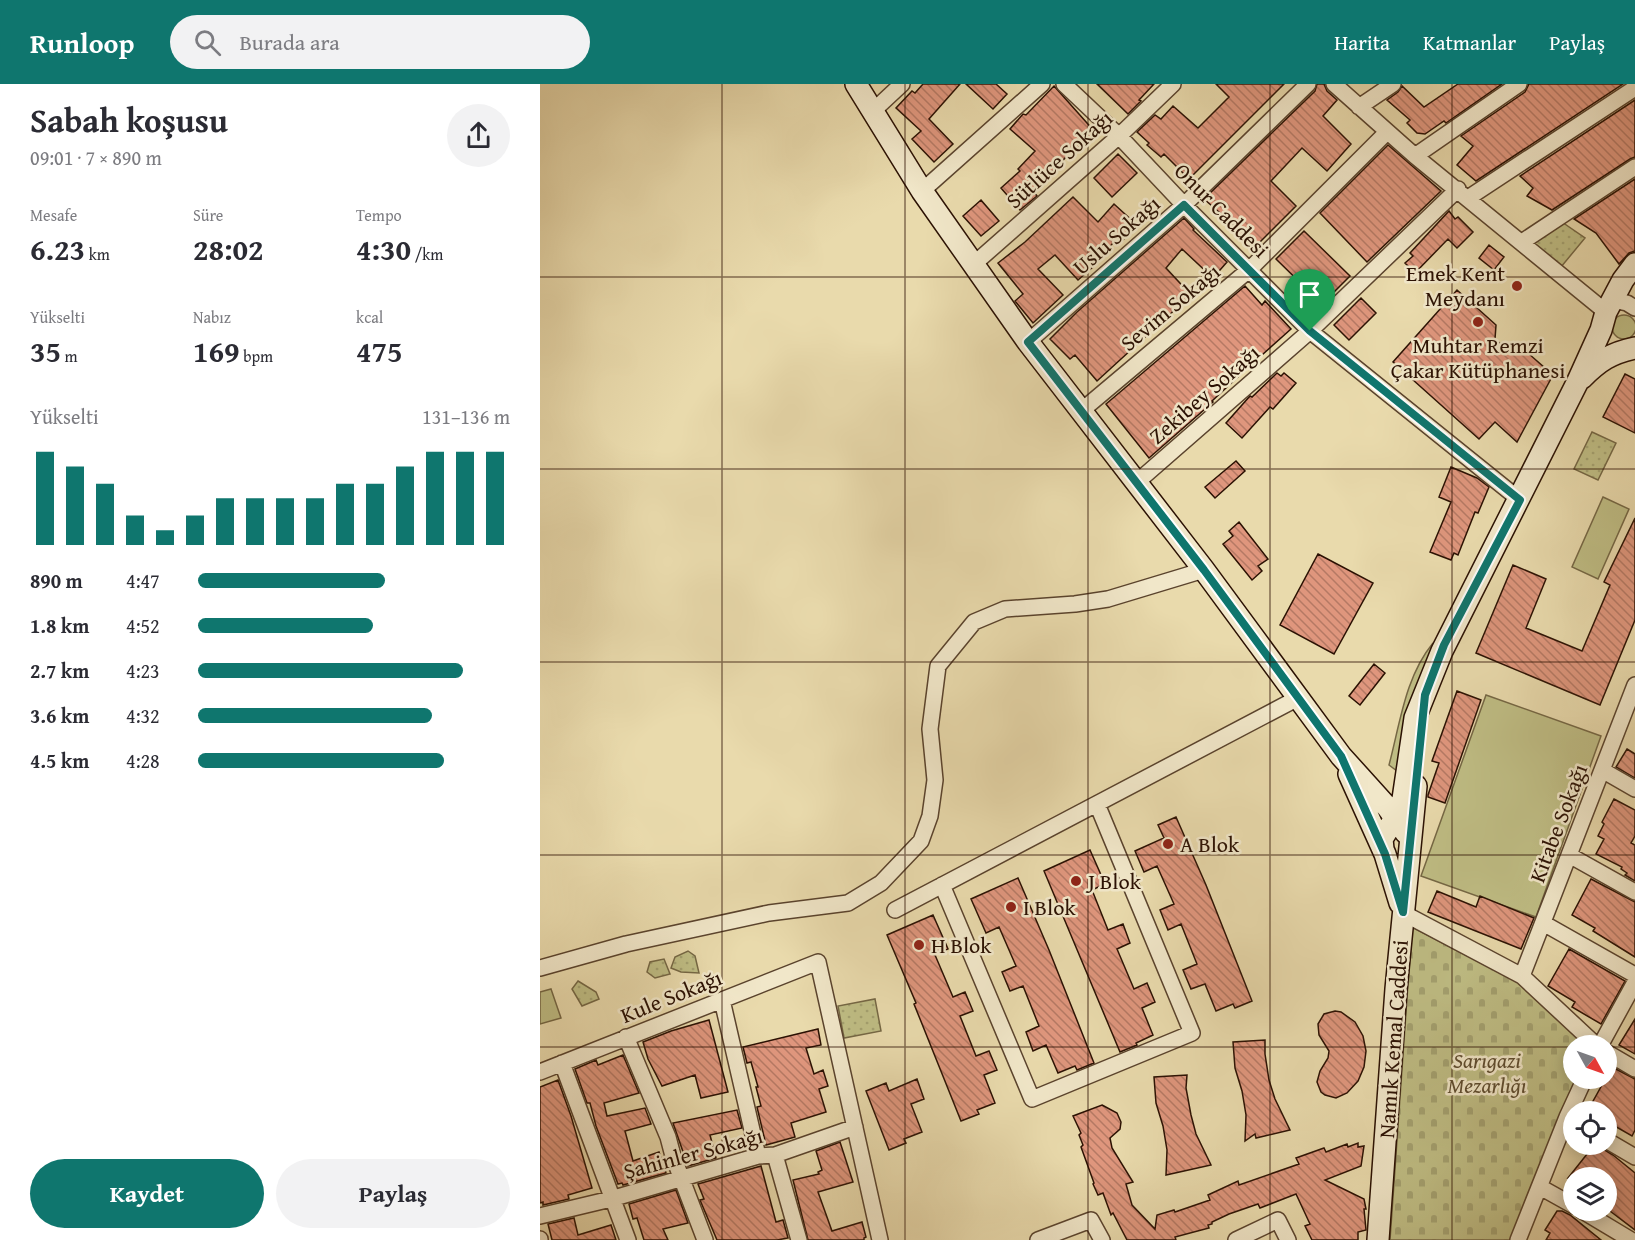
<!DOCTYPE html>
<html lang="tr">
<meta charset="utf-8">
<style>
:root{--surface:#fff;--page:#f2f2f3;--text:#2b2b33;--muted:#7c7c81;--accent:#0f766e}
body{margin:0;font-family:"Gentium Book Plus",serif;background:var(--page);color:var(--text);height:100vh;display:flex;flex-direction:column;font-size:22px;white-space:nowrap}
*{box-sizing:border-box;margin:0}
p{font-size:20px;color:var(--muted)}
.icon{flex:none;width:33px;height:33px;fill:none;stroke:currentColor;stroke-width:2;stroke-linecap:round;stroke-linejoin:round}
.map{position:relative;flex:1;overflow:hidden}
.details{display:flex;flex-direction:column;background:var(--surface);width:540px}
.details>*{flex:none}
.needle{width:39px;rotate:130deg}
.fabs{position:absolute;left:1023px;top:951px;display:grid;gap:12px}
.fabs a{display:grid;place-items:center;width:54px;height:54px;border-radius:50%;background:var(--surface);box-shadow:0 3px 15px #0003;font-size:30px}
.pin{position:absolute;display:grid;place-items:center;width:51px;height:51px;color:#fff;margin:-62px -26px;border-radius:50% 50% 50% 0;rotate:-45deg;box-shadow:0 0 6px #0007}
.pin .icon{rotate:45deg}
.round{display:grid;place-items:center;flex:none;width:63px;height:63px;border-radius:32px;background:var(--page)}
.head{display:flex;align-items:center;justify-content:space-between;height:102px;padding:0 30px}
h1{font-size:33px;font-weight:700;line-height:45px}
.metrics{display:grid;grid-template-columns:repeat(3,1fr);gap:9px;height:102px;padding:6px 30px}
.metrics div{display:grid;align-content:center}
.metrics b{font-size:30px;font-weight:700}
.metrics small{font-size:16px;font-weight:400}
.metrics p{font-size:16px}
.chart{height:168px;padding:12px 30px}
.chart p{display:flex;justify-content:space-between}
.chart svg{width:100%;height:108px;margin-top:6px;stroke:var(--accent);stroke-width:6}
.action{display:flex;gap:12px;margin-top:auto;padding:12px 30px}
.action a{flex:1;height:69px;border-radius:36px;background:var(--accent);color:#fff;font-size:24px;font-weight:700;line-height:69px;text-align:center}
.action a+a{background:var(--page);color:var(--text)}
ul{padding:0 30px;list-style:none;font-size:20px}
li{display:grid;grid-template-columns:96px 72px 1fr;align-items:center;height:45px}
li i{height:15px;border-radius:8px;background:var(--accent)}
header{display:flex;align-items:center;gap:36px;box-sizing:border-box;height:84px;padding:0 30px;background:var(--accent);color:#fff}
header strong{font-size:28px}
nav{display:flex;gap:33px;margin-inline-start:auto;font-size:21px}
.search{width:420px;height:54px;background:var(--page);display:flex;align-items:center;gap:15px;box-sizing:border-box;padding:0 21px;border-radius:33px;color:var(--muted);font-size:22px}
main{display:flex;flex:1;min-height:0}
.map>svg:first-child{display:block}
</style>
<header>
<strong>Runloop</strong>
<div class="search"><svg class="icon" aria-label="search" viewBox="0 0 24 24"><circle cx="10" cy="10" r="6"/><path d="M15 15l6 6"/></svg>Burada ara</div>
<nav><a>Harita</a><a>Katmanlar</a><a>Paylaş</a></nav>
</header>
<main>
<section class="details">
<div class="head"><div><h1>Sabah koşusu</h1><p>09:01 · 7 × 890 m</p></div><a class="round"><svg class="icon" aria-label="share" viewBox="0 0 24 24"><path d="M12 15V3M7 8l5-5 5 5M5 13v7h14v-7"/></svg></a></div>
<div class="metrics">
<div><p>Mesafe</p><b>6.23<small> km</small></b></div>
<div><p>Süre</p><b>28:02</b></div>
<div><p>Tempo</p><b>4:30<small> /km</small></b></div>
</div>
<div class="metrics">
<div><p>Yükselti</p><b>35<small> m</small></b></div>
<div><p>Nabız</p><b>169<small> bpm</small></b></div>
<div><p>kcal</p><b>475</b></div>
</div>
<div class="chart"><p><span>Yükselti</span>131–136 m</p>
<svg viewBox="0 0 160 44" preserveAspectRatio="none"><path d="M5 44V6M15 44V12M25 44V19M35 44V32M45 44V38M55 44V32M65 44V25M75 44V25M85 44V25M95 44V25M105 44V19M115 44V19M125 44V12M135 44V6M145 44V6M155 44V6"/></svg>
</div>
<ul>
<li><b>890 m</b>4:47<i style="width:60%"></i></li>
<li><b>1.8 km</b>4:52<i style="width:56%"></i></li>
<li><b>2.7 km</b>4:23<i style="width:85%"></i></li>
<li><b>3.6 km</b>4:32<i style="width:75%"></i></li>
<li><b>4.5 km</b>4:28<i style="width:79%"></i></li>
</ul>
<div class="action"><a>Kaydet</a><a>Paylaş</a></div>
</section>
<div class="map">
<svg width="1095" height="1156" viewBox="0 0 1095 1156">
<defs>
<pattern id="cemetery-stones" width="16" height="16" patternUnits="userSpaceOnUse" patternTransform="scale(1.5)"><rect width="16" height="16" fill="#bfbd84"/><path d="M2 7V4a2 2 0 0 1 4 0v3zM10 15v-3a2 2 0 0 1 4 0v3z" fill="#a4a170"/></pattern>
<pattern id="park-dots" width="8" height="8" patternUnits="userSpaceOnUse" patternTransform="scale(1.5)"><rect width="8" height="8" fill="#bfbd84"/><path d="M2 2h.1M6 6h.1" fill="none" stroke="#a4a170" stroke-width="1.8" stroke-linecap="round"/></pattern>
<pattern id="building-back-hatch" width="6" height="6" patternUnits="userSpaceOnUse" patternTransform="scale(1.5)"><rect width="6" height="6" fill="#df967d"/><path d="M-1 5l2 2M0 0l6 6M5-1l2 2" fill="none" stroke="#b57964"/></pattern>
</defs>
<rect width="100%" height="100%" fill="#e9daac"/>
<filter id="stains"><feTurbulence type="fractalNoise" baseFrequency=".00333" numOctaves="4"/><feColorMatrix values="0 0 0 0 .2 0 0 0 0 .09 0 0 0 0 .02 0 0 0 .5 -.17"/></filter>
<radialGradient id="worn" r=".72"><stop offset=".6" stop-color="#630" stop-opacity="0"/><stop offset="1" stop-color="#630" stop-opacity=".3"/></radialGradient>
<!-- green -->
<path fill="#bfbd84" stroke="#756744" stroke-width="1.5" d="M1072 243a12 12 0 1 1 24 0a12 12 0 1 1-24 0Z
M1063 413 1089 425 1058 495 1032 483Z
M893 559 875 611 857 687 849 681C860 640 865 593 893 559Z
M946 611 1061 652 996 833 881 792Z
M11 905 21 934 0 940V908Z"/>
<!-- cemetery -->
<path fill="url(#cemetery-stones)" stroke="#756744" stroke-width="1.5" d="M872 843 976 897 1046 961 1034 962V994L1038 995 970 1156H850Z"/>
<!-- park -->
<path fill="url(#park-dots)" stroke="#756744" stroke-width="1.5" d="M1019 136 1045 154 1021 183 993 160Z
M1052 348 1076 359 1058 396 1034 385Z
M148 867 155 872 159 889 141 888 131 884 135 873Z
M124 875 130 890 115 894 107 888 110 878Z
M38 897 56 908 59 915 42 922 32 905Z
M335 915 341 947 304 954 298 922Z"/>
<!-- building -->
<path fill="url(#building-back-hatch)" stroke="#2b1103" stroke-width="1.5" d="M383 0H420L389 35 413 60 394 78 372 55 381 47 356 24 372 7 375 9Z
M426 0H456L467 10 453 25Z
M557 0H614L599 16 601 17 588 30Z
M676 0H744L649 95 624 70 621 73 607 61 609 59 597 48 615 31 621 35 633 22 658 44 689 13Z
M777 0H784L787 7 797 16 783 32 811 60 787 87 762 64 731 97 756 122 713 165 691 144 694 141 664 115 775 7Z
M918 0H962L906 39 904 37 885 50 877 49 867 39 870 36 847 16 858 8 862 2 884 23Z
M989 0H1083L936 97 917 81 933 62 921 52 985 8Z
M514 2 555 48 532 70 530 69 493 107 497 112 480 126 461 104 480 87 478 85 495 67 470 45 483 30 486 31Z
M1095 16V73L1090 75 1012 126 987 112 993 104 980 92Z
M848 61 901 107 827 178 780 129Z
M578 70 597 89 572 113 554 94Z
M1095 95V167L1089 169 1079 180 1056 149 1034 135Z
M533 113 558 138 574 120 597 141 581 158 577 154 554 182 538 196 515 171 498 185 523 211 493 239 475 217 483 210 458 179 485 158Z
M441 116 459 137 441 152 423 132Z
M909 127 915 135 918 133 933 148 917 164 908 155 875 189 865 179 873 172 870 169Z
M644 134 654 145 653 146 687 178 673 194 642 165 626 184 651 211 557 297 535 271 530 275 510 255 537 228Z
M764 147 810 192 782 220 736 175Z
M949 161 964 173 954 186 939 174Z
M705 202 722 221 725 217 751 245 713 279 672 317 673 318 609 374 566 320Z
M917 206 956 241 955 255 969 267 973 263H981L1013 291 977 358 955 338 939 355 853 278Z
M821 214 836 229 809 256 794 241Z
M737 289 741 292 744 289 756 299 733 325 730 323 702 354 686 339 710 312 712 313Z
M1085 290 1095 295V349L1063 333Z
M696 377 705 387 675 414 665 403Z
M911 383 937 394 949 403 938 429 935 428 918 471 914 469 911 476 890 468 911 418 899 413Z
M1095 434V536L1060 621 936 569 973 481 1006 495 986 544 1042 567 1070 501 1064 498Z
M699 438 728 475 718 482 722 487 712 496 683 460 693 452 689 447Z
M778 470 833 499 794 570 740 541Z
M834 580 845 589 820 621 809 612Z
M917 607 941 616 905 719 888 713V711L899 679 892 677Z
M1087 665 1095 670V694L1076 683Z
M1074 715 1095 726V752L1091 759 1095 761V797L1085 791 1087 789 1081 785 1082 783 1056 770 1064 755 1058 752 1064 740 1062 738Z
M636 733 666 801 712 917 695 924 693 920 676 927 665 900 651 905 643 886 657 880 641 840 628 846 620 826 634 820 617 782 604 788 595 767 624 754 618 741Z
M550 766 565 800 552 806 568 846 583 840 590 859 577 865 594 905 607 899 615 918 602 924 613 951 596 959 597 961 580 968 504 787Z
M478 794 509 866 554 979 537 986 535 982 518 989 506 961 493 967 486 948 499 942 483 902 470 907 462 888 476 882 459 843 446 849 431 815Z
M1051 795 1095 818V873L1053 847 1055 844 1032 831Z
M897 807 936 823 940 812 994 834 981 865 888 828Z
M393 831 408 865 395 871 413 913 425 908 433 927 420 932 436 972 449 967 457 986 444 991 455 1019 437 1026 439 1030 421 1037 374 920 376 919 347 851Z
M1029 865 1085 897 1061 940 1032 923 1035 918 1008 902Z
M795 927 801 928 815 938 823 952 826 967 824 983 818 997 807 1009 796 1014 785 1011 781 1008 777 998 780 987 788 974 789 967 779 951 778 940 784 930Z
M1095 935V970L1079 961Z
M169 936 188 1008 161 1014 155 991 122 1002 108 975 103 958 131 947Z
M278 945 281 961 266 964 274 990 283 986 288 1002 279 1005 286 1028 251 1039 255 1053 226 1061 217 1023 221 1022 216 1003H218L211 978 207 979 203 963Z
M725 956V970L729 996 735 1015 750 1046 716 1054 715 1050 705 1057 706 1031 702 1007 695 984 693 958Z
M83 971 99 1009 64 1019 67 1032 105 1024 111 1040 85 1047 93 1077 119 1068 126 1089 83 1101 82 1099 78 1100 56 1042 50 1019H47L35 985 56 976 58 981Z
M1072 983 1095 995V1046L1092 1052 1066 1037V1028H1047Z
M647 991 646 1004 651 1031 656 1050 671 1081 626 1091 627 1066 623 1042 616 1019 614 993Z
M377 995 384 1015 371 1020 382 1048 364 1055 366 1059 349 1066 326 1007 346 999 349 1007Z
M18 996 31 1032 52 1104 28 1111 29 1115 3 1121V1118L0 1119V1003Z
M562 1021 577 1029 581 1038 580 1045 570 1054 572 1064 593 1098 586 1100 592 1121 615 1145 617 1131 634 1126 635 1128 670 1116 668 1111 698 1097 699 1101 759 1080 756 1074 784 1064 786 1068 807 1060 808 1063 818 1059V1063L824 1062 821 1082 785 1096 824 1115 826 1125H824L826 1146 818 1148V1156H772L765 1142 770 1140 756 1110 720 1124 718 1120 689 1130 672 1138V1140L668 1141 669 1144 635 1153 636 1156H587L573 1129 571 1131 563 1109 558 1111 553 1100 554 1099 541 1063 543 1061 539 1051 541 1049 533 1032Z
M197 1026 202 1044 170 1051 176 1074 148 1082 133 1039Z
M300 1058 313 1098 278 1108 292 1147 322 1138 326 1153 324 1154V1156H268L253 1096 279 1090 278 1088 282 1086 276 1067Z
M1055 1060 1073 1071 1095 1089V1146L1066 1124V1094H1028Z
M221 1082 236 1138 243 1136 248 1154 237 1156H177L160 1116 164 1115 158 1100Z
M136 1106 148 1139 123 1145 128 1156H104L97 1134 93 1135 89 1120Z
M1017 1127H1022L1030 1131 1061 1156H1006L1010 1149 1005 1146Z
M34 1134 38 1151 71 1141 76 1156H12L8 1140Z"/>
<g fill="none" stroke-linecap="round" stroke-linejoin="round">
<!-- street casing -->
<g stroke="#5a432d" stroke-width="18">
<path id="street" d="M524 0 579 52 644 121 770 247 980 416
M794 0 875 72 1066 228
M819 23 853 0
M332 28 362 0
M875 72 979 0
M382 107 502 0
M928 114 1095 4
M982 158 1095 83
M434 180 579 52 633 0
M1072 216 1087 219 1095 224
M488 258 644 121 768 0
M540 328 710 185 847 48
M596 399 770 247 918 105
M1062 686 1095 705
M1029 771 1095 808
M402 801 492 1015 652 949 557 720
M355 826 758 614
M863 829 982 892 1057 962
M1003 839 1095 891
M0 884 86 860 229 829 308 819 341 799 381 757 390 732 395 696 390 645 398 582 434 538 465 525 535 520 568 515 664 486
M982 892 1095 601
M182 916 218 1072
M86 953 128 1053 133 1072 165 1156
M1060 962 1095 898
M1066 968 1095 985
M22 979 88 1156
M0 988 278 878 340 1156
M1066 1056 1095 1073
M235 1071 259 1156
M1000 1103 1034 1122
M1041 1126 1091 1156
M0 1132 71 1115 218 1072 235 1071 315 1043
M0 1155V1156
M498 1156 551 1136 562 1156
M696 1156 738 1136 748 1156
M978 1156 1027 1033 1045 994"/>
</g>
<!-- secondary casing -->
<g stroke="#2b1103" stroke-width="24">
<path id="secondary" d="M316 0 382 107 488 258 664 486 801 672 848 724 866 749
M1042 294C1059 277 1071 269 1095 264
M809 690 845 770 860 819
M843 765 842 755 855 734 863 715 875 634 902 567 1037 299 1061 246 1066 228 1083 196 1095 180
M838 1156 856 905 876 702"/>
</g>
<!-- street -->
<use href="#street" stroke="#f1e7c9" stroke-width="15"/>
<!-- secondary -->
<use href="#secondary" stroke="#f1e7c9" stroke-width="21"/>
</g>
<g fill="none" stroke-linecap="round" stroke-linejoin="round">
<!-- route casing -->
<g stroke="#fff" stroke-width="12">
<path id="route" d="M644 121 770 247 980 416 904 561 885 611 863 828 845 770 801 672 664 486 488 258Z"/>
</g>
<!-- route -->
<use href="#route" stroke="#0f766e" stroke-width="8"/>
</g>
<!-- grid -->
<path fill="none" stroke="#2b1103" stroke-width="1.5" stroke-opacity="0.55" d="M182 0V1156M365 0V1156M548 0V1156M730 0V1156M912 0V1156M0 193H1095M0 385H1095M0 578H1095M0 771H1095M0 963H1034M1066 963H1095"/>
<!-- markers -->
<g fill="#8f2418" stroke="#f1e7c9" stroke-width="2">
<circle cx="977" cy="202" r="6"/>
<circle cx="938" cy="238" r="6"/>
<circle cx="628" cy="760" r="6"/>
<circle cx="536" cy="797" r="6"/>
<circle cx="471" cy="823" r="6"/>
<circle cx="379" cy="861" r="6"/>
</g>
<g text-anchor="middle" stroke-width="5" stroke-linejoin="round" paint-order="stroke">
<!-- street labels -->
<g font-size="22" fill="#2b1103" stroke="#f1e7c9">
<text transform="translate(519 75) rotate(-42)" y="8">Sütlüce Sokağı</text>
<text transform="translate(682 126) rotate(45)" y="8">Onur Caddesi</text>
<text transform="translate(576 151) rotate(-41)" y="8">Uslu Sokağı</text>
<text transform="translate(630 223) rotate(-40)" y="8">Sevim Sokağı</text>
<text transform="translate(664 310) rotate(-41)" y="8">Zekibey Sokağı</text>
<text transform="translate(1018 739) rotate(-69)" y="8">Kitabe Sokağı</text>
<text transform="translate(131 912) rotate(-22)" y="8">Kule Sokağı</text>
<text transform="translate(853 955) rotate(-86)" y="8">Namık Kemal Caddesi</text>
<text transform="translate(153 1069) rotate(-15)" y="8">Şahinler Sokağı</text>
</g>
<!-- poi labels -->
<g font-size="22" fill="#2b1103" stroke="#f1e7c9" text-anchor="start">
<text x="965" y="197" text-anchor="end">Emek Kent<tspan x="965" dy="25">Meydanı</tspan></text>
<text x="938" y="269" text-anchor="middle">Muhtar Remzi<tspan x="938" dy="25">Çakar Kütüphanesi</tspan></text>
<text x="640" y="768">A Blok</text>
<text x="548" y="805">J Blok</text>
<text x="483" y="831">I Blok</text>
<text x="391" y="869">H Blok</text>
</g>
<!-- park labels -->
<g font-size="22" font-style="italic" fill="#5f4d30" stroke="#f1e7c9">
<text x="947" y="984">Sarıgazi<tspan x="947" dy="25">Mezarlığı</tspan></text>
</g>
</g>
<rect width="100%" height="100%" filter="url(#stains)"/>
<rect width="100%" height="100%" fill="url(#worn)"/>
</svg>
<div class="fabs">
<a><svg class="needle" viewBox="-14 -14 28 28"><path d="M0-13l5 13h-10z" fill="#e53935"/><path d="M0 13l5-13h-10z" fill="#7c7c81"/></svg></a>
<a><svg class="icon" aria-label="locate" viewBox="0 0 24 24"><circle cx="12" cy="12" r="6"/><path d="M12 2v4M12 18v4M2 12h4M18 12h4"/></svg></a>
<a><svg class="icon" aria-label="layers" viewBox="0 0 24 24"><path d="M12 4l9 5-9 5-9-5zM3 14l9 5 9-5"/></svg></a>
</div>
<div class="pin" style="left:770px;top:247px;background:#1e9e55"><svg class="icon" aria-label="arrive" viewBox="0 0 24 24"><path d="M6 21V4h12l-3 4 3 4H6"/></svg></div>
</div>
</main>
